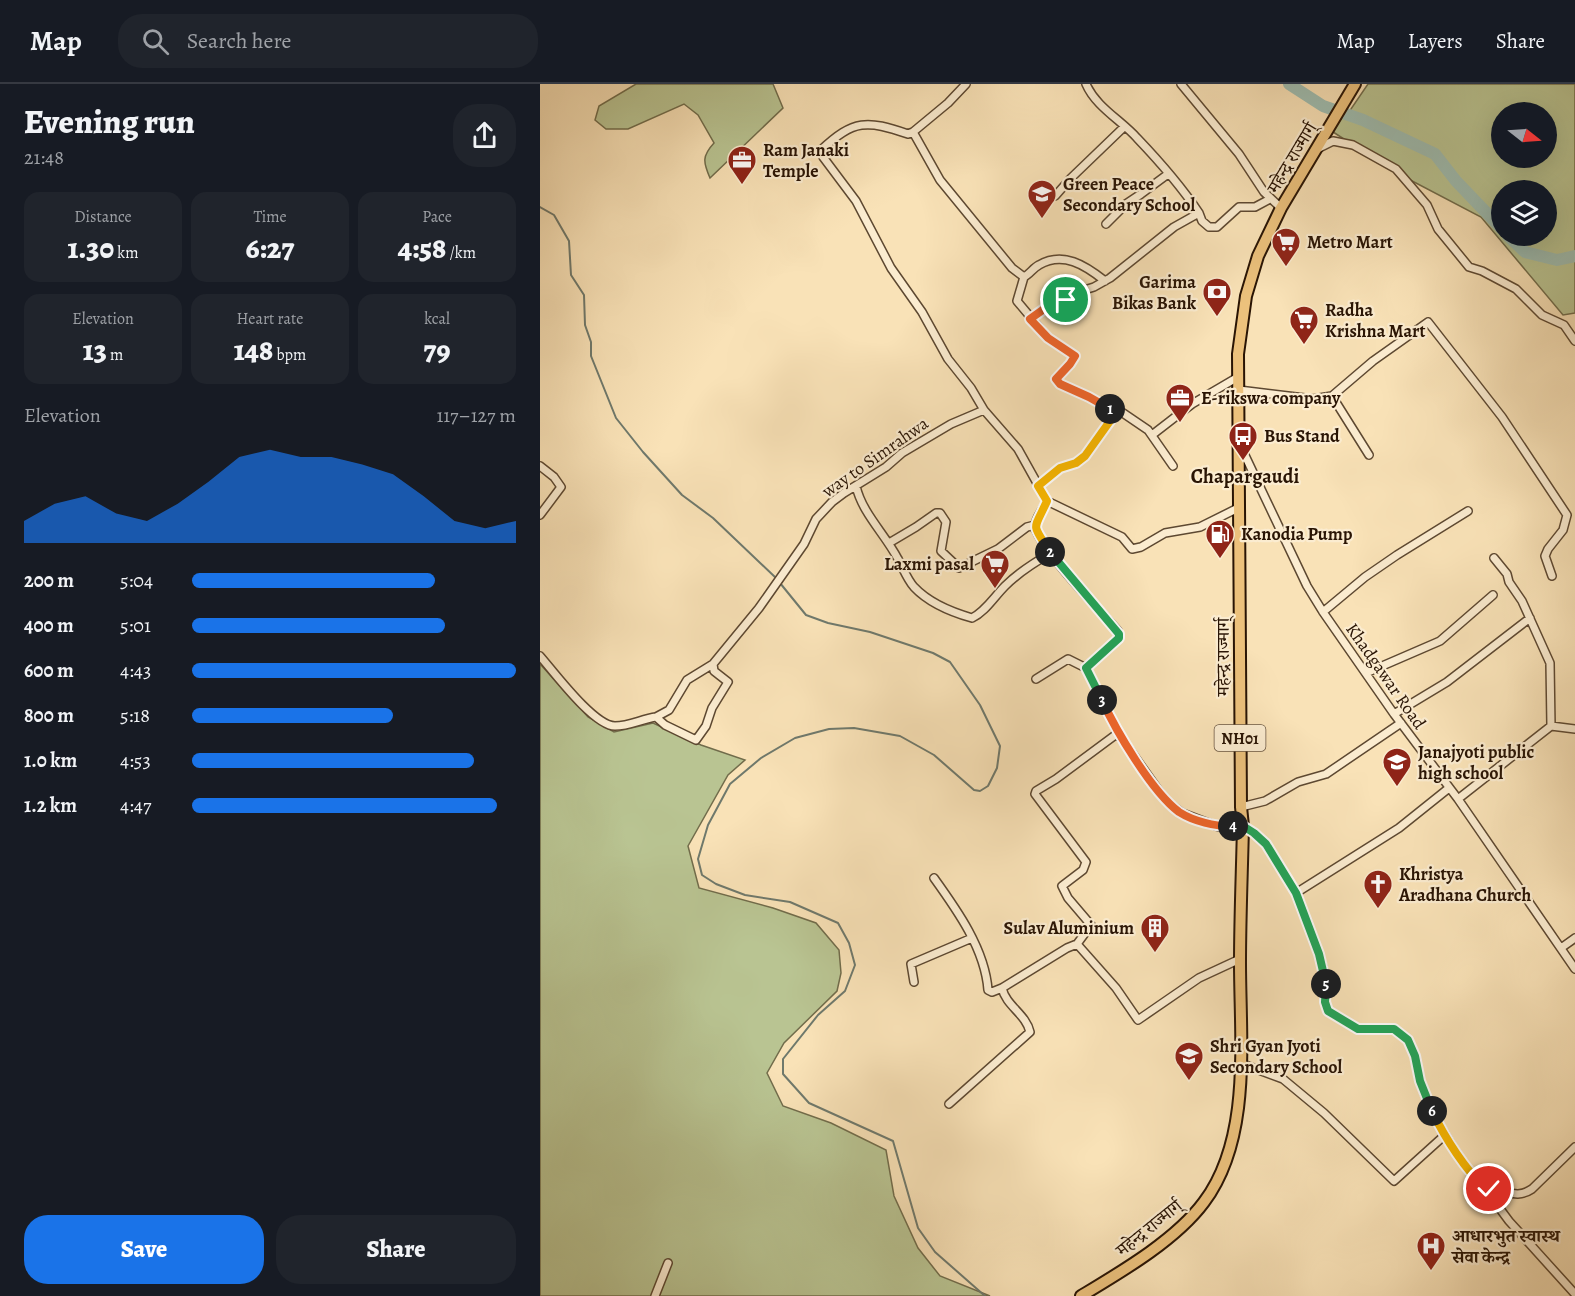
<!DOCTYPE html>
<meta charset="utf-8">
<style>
:root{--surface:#171b24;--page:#20242c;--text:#f1f3f6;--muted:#9ea1a6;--line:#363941;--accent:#1a73e8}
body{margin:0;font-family:Alegreya,"Noto Serif Devanagari",serif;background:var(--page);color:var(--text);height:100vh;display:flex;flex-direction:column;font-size:22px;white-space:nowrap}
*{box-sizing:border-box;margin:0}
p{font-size:20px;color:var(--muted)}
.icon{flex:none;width:33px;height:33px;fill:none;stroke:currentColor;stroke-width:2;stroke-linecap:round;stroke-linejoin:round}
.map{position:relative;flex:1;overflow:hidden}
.drawer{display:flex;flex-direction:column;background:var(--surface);width:540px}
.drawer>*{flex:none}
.needle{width:39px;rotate:107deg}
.controls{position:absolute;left:951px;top:18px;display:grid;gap:12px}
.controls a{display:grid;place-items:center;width:66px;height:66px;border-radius:50%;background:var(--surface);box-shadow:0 6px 24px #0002;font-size:30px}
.pin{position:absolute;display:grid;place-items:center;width:51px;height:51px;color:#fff;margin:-26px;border:3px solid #fff;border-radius:50%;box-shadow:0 2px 6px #0007}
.km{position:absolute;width:30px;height:30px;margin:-15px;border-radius:50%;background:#222;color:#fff;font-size:16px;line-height:30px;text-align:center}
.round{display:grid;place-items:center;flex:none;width:63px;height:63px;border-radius:24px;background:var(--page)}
.overview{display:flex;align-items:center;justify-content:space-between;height:102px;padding:0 24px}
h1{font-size:33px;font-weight:800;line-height:45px}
.metrics{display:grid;grid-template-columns:repeat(3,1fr);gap:9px;height:102px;padding:6px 24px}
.metrics div{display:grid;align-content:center;border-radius:15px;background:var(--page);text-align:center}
.metrics b{font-size:30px;font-weight:800}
.metrics small{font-size:16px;font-weight:400}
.metrics p{font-size:16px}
.chart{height:168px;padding:12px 24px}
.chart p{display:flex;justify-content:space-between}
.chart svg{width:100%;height:108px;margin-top:6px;fill:var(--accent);opacity:.7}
.cta{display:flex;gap:12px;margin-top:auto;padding:12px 24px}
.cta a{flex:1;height:69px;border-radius:24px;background:var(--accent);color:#fff;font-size:24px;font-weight:800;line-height:69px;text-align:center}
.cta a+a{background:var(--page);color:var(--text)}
ul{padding:0 24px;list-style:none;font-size:20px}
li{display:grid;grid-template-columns:96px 72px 1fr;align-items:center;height:45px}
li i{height:15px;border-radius:8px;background:var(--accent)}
header{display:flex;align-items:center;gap:36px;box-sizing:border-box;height:84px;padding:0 30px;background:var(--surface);border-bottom:2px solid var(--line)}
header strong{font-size:28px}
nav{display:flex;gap:33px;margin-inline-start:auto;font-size:21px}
.search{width:420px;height:54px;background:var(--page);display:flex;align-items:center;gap:15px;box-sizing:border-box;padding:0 21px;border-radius:24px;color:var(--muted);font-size:22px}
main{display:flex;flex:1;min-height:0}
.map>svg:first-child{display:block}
</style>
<header>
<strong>Map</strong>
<div class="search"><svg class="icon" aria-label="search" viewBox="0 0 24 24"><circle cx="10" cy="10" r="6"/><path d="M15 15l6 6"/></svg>Search here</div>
<nav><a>Map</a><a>Layers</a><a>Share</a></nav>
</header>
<main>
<section class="drawer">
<div class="overview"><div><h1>Evening run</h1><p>21:48</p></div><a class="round"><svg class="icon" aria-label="share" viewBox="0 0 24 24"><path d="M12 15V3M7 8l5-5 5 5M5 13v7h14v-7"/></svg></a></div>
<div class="metrics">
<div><p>Distance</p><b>1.30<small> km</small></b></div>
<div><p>Time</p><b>6:27</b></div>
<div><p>Pace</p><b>4:58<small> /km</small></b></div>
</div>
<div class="metrics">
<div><p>Elevation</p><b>13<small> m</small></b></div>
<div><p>Heart rate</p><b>148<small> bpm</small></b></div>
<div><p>kcal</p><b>79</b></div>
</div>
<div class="chart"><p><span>Elevation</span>117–127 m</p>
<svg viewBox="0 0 160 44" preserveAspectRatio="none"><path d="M0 44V35L10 28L20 25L30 32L40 35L50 28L60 19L70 9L80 6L90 9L100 9L110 12L120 16L130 25L140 35L150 38L160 35V44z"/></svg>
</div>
<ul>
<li><b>200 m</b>5:04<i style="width:75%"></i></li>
<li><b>400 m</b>5:01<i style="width:78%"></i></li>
<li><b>600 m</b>4:43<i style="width:100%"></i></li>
<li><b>800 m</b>5:18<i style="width:62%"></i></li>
<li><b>1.0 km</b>4:53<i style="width:87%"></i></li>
<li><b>1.2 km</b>4:47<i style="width:94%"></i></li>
</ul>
<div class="cta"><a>Save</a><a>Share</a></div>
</section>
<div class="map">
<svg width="1035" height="1212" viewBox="0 0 1035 1212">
<rect width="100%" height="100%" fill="#f9e2b7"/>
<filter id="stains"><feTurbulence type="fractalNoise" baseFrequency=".00333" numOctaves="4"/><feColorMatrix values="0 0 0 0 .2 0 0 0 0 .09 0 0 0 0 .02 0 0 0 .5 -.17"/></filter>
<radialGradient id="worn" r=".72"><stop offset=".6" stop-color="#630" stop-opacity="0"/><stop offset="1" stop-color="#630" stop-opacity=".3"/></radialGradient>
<!-- green -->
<path fill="#b9c492" stroke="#716c4b" stroke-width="1.5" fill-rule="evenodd" d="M96 0H233L243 24 170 94C163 78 162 72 174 59L158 31 144 20 88 45H66L55 36 59 22Z
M828 0H1035V229L1023 231 941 133 855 88 790 46 811 25ZM962 28H1006V74H962ZM962 106H1006V152H962Z
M0 580 48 633 74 648 113 639 161 661 205 676 188 691 148 762 159 804 233 824 276 839 299 866 301 889 297 907 244 959 227 989 243 1022 291 1039 346 1066 354 1112 378 1164 400 1192 450 1212H0Z"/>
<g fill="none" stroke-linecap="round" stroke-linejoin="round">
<!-- stream -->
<path stroke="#6f796c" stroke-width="2" d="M0 123 14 131 29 157 31 191 44 211 45 241 51 258V272L76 334 103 368 142 411 173 434 236 494
M240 499 266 531 288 539 330 548 393 569 410 578 440 621 460 662 457 684 448 702 440 707 434 706 394 671 360 652 314 644 289 645 255 654 221 674 190 700 168 741 158 775 162 791 176 800 205 811 250 818 298 839 309 859 315 881 305 907 278 931 243 975V990L269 1019 353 1057 378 1144 395 1168 445 1212"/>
<!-- river -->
<path stroke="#9ebdb1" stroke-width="12" d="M749 0 783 22 823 36 895 70 916 97 962 145
M968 152 985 168 1017 176 1035 172"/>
<!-- minor casing -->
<g stroke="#5d4831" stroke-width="10">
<path id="minor" d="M426 0 408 19 373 48 368 50C327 36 314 35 281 66L283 73 316 117 351 184 382 228 408 275 431 304 444 326 478 365 507 417C504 424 495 434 495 442 495 459 564 531 578 547L579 554 546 584 578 649 621 710 630 720 642 729 679 743 703 742 714 749 726 760 756 809 779 870 786 895 785 918 788 927 818 945H854L868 956 875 971 880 997 885 1011 893 1030 914 1065 932 1092 946 1106 969 1137 1035 1210
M546 0C556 23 581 36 597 54 619 77 641 102 659 129
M641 0 699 70 724 108 741 124
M373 48 400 96 472 184 484 193C490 190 493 184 499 181 523 167 545 181 565 197
M777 65 793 57 813 61 856 85 887 121 898 145 929 183 942 187 976 205 1002 231 1024 241 1035 257
M501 115 509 106 515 112 516 111 531 94 584 43
M566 140 586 120 601 110 628 90
M484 193 477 217 508 254 535 272 530 280 516 295 520 300 549 313 575 330 545 372 536 379 520 384 498 402
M490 235 504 225 520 220 538 208 554 203 570 194 634 143 659 129 662 137 669 143H677L699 123H715L730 115
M699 306 773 315 792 312 833 277 888 238 962 333 1027 431 1023 446 1008 465 1005 472 1012 492
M792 312 829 371
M575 330 578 327 583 329 608 346 633 382
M612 351 652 320 698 293
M701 363 767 502 783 528 854 630 918 715 1035 885
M0 382 14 393 21 403 0 431
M316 402C322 429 345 450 358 475 363 484 367 495 374 503 389 519 411 528 432 534 445 528 454 513 465 502 478 489 495 478 511 469
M507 417 582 453 592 465 601 463 625 449 660 443 700 423
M349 459 376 443 396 429H400L406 438 401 467 419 484 458 465 487 443 495 441
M783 528 825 493 857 471 928 427
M0 572C14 588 54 642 75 642 89 642 102 635 116 633L125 641 156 656 166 642 172 624 188 598 174 587 173 580 219 524 264 460 276 435 292 418 304 409 346 383 362 369 411 340 444 326
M826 589 900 557 953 511
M496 595 528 575 546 584
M854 630 907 598 990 534
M116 633 129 626 147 596 173 580
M1011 642 1035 645
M918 715 1011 642 1010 579 982 517 969 498 967 490 954 474
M701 723 725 717 758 698 786 690 861 639
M394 794C417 826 445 865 448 906L452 908 462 904 527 864 537 860 551 841 528 814 522 802 543 786 546 778 495 710 496 707 516 695 578 649
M756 809 859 744 909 704
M537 860 576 904 598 936 659 894 700 875
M1021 864 1035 854
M374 898 371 880 432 854
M700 979 743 995 784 1029 854 1097 905 1051
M409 1020 490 948C486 930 466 922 462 904
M946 1106C965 1103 974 1117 992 1105L1035 1063
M115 1212 128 1179"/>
</g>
<!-- highway casing -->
<g stroke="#291404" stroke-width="14">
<path id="highway" d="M541 1212C581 1188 636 1156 664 1118 712 1054 700 956 700 879 700 834 702 788 703 742L701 723 698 270 706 212 718 172 741 124 815 0"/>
</g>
<!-- minor -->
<use href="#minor" stroke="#fbecd0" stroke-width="7"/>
<!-- highway -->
<use href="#highway" stroke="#ecc17c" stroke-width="10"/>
</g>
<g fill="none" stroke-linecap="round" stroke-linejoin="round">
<!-- split-1 casing -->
<g stroke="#fff" stroke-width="12">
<path id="split-1" d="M526 216 520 220 504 225 490 235 508 254 535 272 530 280 516 295 520 300 549 313 570 325"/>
</g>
<!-- split-2 casing -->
<g stroke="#fff" stroke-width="12">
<path id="split-2" d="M510 468C491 438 493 448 507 417L498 402 520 384 536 379 545 372 575 330 570 325"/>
</g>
<!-- split-3 casing -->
<g stroke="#fff" stroke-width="12">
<path id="split-3" d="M510 468 579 550V554L546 584 562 616"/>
</g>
<!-- split-4 casing -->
<g stroke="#fff" stroke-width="12">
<path id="split-4" d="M562 616C576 647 612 708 639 728 653 737 676 743 693 742"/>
</g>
<!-- split-5 casing -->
<g stroke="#fff" stroke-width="12">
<path id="split-5" d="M693 742H703L714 749 726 760 756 809 779 870 786 900"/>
</g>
<!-- split-6 casing -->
<g stroke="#fff" stroke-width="12">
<path id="split-6" d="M786 900 785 918 788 927 818 945H854L868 956 875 972 880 997 892 1027"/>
</g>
<!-- split-7 casing -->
<g stroke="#fff" stroke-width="12">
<path id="split-7" d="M892 1027C906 1056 924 1083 946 1106L949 1105"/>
</g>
<!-- split-1 -->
<use href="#split-1" stroke="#f0652b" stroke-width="8"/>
<!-- split-2 -->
<use href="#split-2" stroke="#f5b400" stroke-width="8"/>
<!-- split-3 -->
<use href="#split-3" stroke="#22a559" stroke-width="8"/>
<!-- split-4 -->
<use href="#split-4" stroke="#f0652b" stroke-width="8"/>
<!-- split-5 -->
<use href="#split-5" stroke="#22a559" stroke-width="8"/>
<!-- split-6 -->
<use href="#split-6" stroke="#22a559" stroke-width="8"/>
<!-- split-7 -->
<use href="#split-7" stroke="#f5b400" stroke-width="8"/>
</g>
<!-- icons -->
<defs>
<g id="office-pin" transform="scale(1.5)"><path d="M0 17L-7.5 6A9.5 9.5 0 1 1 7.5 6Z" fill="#8f2418" stroke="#fbecd0"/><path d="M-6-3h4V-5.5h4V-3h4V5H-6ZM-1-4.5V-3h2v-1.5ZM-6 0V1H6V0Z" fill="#fff"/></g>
<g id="school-pin" transform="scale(1.5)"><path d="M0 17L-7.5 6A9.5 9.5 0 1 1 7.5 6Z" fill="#8f2418" stroke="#fbecd0"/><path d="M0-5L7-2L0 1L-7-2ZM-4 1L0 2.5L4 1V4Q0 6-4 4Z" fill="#fff"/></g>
<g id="supermarket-pin" transform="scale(1.5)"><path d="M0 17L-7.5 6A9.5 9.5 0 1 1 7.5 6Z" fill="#8f2418" stroke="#fbecd0"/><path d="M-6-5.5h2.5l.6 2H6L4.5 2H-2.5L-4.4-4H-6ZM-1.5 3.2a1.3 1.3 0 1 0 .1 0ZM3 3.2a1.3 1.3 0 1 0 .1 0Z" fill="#fff"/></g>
<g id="bank-pin" transform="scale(1.5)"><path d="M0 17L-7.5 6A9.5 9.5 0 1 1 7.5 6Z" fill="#8f2418" stroke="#fbecd0"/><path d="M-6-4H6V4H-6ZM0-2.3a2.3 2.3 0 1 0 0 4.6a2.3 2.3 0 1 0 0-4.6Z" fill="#fff"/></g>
<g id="bus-pin" transform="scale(1.5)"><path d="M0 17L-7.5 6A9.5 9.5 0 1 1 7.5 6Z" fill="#8f2418" stroke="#fbecd0"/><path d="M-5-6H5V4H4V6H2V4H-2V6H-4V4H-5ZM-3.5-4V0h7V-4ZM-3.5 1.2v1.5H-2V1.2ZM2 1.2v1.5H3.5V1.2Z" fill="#fff"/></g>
<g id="fuel-pin" transform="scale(1.5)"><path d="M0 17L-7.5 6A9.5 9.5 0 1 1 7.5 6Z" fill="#8f2418" stroke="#fbecd0"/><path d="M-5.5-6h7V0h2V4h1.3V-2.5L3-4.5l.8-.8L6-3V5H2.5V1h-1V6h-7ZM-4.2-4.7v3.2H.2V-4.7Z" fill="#fff"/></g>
<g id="church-pin" transform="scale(1.5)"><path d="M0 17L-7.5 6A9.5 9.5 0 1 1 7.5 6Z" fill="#8f2418" stroke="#fbecd0"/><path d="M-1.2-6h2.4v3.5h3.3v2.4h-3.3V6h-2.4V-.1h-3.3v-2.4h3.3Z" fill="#fff"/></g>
<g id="building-pin" transform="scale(1.5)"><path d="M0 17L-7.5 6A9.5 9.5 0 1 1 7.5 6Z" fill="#8f2418" stroke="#fbecd0"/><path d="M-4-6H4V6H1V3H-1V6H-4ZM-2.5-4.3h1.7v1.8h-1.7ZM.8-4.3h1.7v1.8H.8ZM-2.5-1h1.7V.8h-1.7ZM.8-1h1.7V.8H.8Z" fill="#fff"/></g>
<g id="university-pin" transform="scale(1.5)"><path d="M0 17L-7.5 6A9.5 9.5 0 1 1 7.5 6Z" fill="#8f2418" stroke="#fbecd0"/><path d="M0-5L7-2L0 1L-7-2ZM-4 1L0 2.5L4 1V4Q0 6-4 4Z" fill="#fff"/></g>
<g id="hospital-pin" transform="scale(1.5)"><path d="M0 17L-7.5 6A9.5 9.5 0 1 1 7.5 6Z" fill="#8f2418" stroke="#fbecd0"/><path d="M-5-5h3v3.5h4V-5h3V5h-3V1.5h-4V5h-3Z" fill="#fff"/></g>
</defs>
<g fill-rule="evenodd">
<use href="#office-pin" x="202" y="76"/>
<use href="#school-pin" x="502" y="110"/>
<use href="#supermarket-pin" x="746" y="158"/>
<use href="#bank-pin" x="677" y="208"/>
<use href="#supermarket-pin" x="764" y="236"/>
<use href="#office-pin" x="640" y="314"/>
<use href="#bus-pin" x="703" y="352"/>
<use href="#fuel-pin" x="680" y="450"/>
<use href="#supermarket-pin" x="455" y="480"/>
<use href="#school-pin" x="857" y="678"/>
<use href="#church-pin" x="838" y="800"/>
<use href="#building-pin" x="615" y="844"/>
<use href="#university-pin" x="649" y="972"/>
<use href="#hospital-pin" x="891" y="1162"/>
</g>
<g text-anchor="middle" stroke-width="4.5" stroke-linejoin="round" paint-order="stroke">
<!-- shield labels -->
<rect fill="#fbecd0" stroke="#685541" stroke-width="1.5" x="674.5" y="641" width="51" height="26" rx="4.5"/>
<g font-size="16" font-weight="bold" fill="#291404">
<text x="700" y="660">NH01</text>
</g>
<!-- poi labels -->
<g font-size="18" font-weight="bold" fill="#291404" stroke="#fbecd0" text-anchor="start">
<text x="223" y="72">Ram Janaki<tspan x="223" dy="21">Temple</tspan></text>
<text x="523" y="106">Green Peace<tspan x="523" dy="21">Secondary School</tspan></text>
<text x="767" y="164">Metro Mart</text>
<text x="656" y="204" text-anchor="end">Garima<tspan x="656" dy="21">Bikas Bank</tspan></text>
<text x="785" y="232">Radha<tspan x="785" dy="21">Krishna Mart</tspan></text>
<text x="661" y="320">E-rikswa company</text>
<text x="724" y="358">Bus Stand</text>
<text x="701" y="456">Kanodia Pump</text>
<text x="434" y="486" text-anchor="end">Laxmi pasal</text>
<text x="878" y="674">Janajyoti public<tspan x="878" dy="21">high school</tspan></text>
<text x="859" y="796">Khristya<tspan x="859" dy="21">Aradhana Church</tspan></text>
<text x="594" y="850" text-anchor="end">Sulav Aluminium</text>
<text x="670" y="968">Shri Gyan Jyoti<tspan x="670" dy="21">Secondary School</tspan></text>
<text x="912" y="1158">आधारभुत स्वास्थ<tspan x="912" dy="21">सेवा केन्द्र</tspan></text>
</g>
<!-- street labels -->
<g font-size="18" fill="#291404" stroke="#fbecd0">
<text transform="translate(752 74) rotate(-59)" y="6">महेन्द्र राज्मार्ग्</text>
<text transform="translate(335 373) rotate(-35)" y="6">way to Simrahwa</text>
<text transform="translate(683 573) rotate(-90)" y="6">महेन्द्र राज्मार्ग्</text>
<text transform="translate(846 592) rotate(55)" y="6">Khadgawar Road</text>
<text transform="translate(609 1144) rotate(-39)" y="6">महेन्द्र राज्मार्ग्</text>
</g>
<!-- neighbourhood labels -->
<g font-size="20" font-weight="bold" fill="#291404" stroke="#fbecd0">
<text x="705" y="399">Chapargaudi</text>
</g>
</g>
<rect width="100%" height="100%" filter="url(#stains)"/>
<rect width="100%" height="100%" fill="url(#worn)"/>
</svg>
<div class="controls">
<a><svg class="needle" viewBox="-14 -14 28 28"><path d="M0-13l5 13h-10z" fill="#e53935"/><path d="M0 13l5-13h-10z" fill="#9ea1a6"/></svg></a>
<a><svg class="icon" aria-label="layers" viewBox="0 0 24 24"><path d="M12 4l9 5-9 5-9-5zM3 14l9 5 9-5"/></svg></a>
</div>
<div class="pin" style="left:526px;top:216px;background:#1e9e55"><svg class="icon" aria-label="arrive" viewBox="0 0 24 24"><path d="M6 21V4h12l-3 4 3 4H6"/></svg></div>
<div class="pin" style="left:949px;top:1105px;background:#d93025"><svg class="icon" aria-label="check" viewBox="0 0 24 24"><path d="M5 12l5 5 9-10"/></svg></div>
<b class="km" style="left:570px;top:325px">1</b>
<b class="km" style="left:510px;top:468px">2</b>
<b class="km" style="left:562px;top:616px">3</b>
<b class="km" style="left:693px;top:742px">4</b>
<b class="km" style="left:786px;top:900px">5</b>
<b class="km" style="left:892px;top:1027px">6</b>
</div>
</main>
